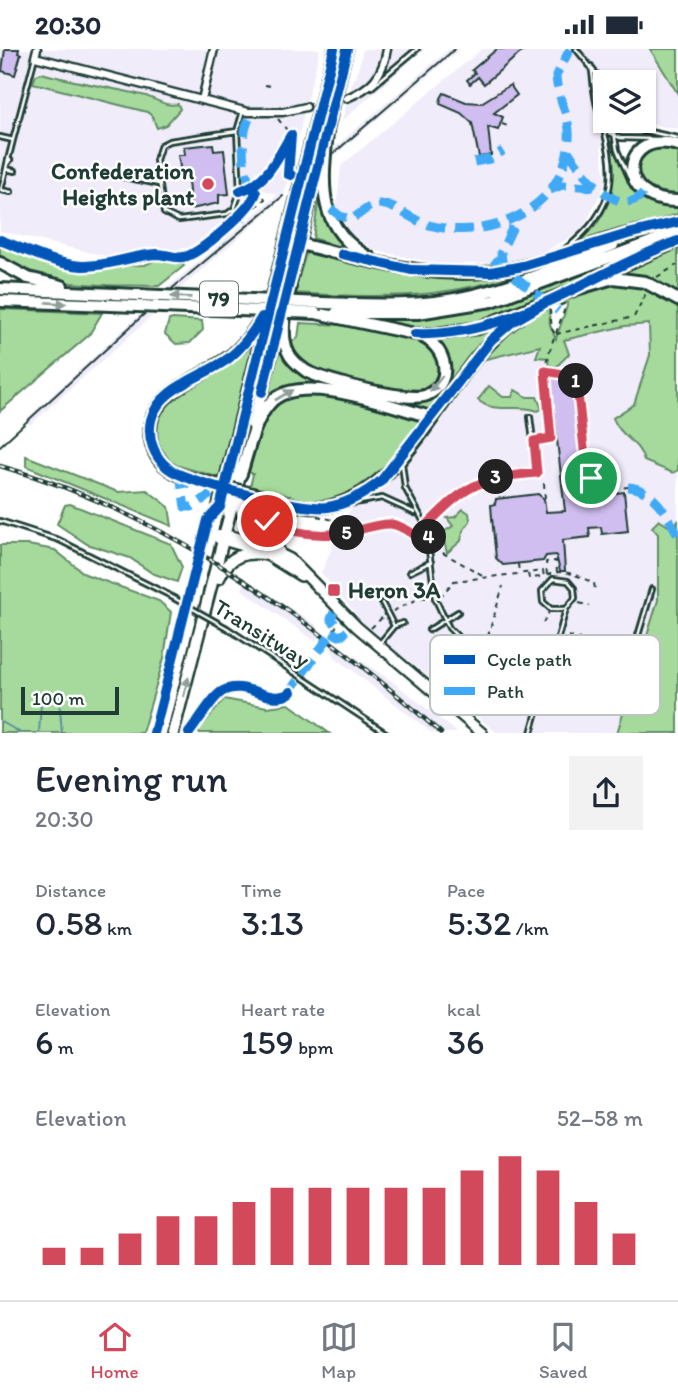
<!DOCTYPE html>
<meta charset="utf-8">
<style>
:root{--surface:#fff;--page:#f2f2f3;--text:#1f2937;--muted:#747a83;--line:#e0e1e3;--accent:#d1495b}
body{margin:0;font-family:Itim,sans-serif;background:var(--page);color:var(--text);height:100vh;display:flex;flex-direction:column;font-size:26px;white-space:nowrap}
*{box-sizing:border-box;margin:0}
p{font-size:23px;color:var(--muted)}
.icon{flex:none;width:38px;height:38px;fill:none;stroke:currentColor;stroke-width:2;stroke-linecap:round;stroke-linejoin:round}
.map{position:relative;height:684px;overflow:hidden}
.details{display:flex;flex-direction:column;background:var(--surface);flex:1}
.details>*{flex:none}
.buttons{position:absolute;left:593px;top:21px;display:grid;gap:14px}
.buttons a{display:grid;place-items:center;width:63px;height:63px;border-radius:0px;background:var(--surface);box-shadow:0 2px 5px #0004;font-size:35px}
.scale{position:absolute;left:21px;bottom:18px;width:98px;box-sizing:border-box;padding-left:7px;border:4px solid #1f3d34;border-top:0;font-size:19px;line-height:24px;white-space:nowrap;color:#1f3d34;-webkit-text-stroke:5px #fff;paint-order:stroke}
.pin{position:absolute;display:grid;place-items:center;width:60px;height:60px;color:#fff;margin:-30px;border:4px solid #fff;border-radius:50%;box-shadow:0 2px 7px #0007}
.km{position:absolute;width:35px;height:35px;margin:-18px;border-radius:50%;background:#222;color:#fff;font-size:19px;line-height:35px;text-align:center}
.round{display:grid;place-items:center;flex:none;width:74px;height:74px;border-radius:0px;background:var(--page)}
.overview{display:flex;align-items:center;justify-content:space-between;height:119px;padding:0 35px}
h1{font-size:38px;font-weight:600;line-height:52px}
.figures{display:grid;grid-template-columns:repeat(3,1fr);gap:10px;height:119px;padding:7px 35px}
.figures div{display:grid;align-content:center}
.figures b{font-size:35px;font-weight:600}
.figures small{font-size:19px;font-weight:400}
.figures p{font-size:19px}
.chart{height:196px;padding:14px 35px}
.chart p{display:flex;justify-content:space-between}
.chart svg{width:100%;height:126px;margin-top:7px;stroke:var(--accent);stroke-width:6}
.status{display:flex;justify-content:space-between;align-items:center;height:49px;padding:0 35px;background:var(--surface);direction:ltr}
.status svg{height:19px;fill:currentColor}
.tabs{display:flex;justify-content:space-around;align-items:center;height:98px;border-top:2px solid var(--line);background:var(--surface);font-size:19px;color:var(--muted)}
.tabs a{display:grid;justify-items:center;gap:4px}
.tabs .on{color:var(--accent)}
.map>svg:first-child{display:block}
</style>
<div class="status"><b>20:30</b><svg viewBox="0 0 49 12"><path d="M0 12V9h3v3zM5 12V6h3v6zM10 12V3h3v9zM15 12V0h3v12zM26 1h20v11H26zM47 4h2v5h-2z"/></svg></div>
<div class="map">
<svg width="678" height="684" viewBox="0 0 678 684">
<rect width="100%" height="100%" fill="#fff"/>
<filter id="ink" filterUnits="userSpaceOnUse"><feTurbulence type="fractalNoise" baseFrequency=".0143" numOctaves="2"/><feDisplacementMap in="SourceGraphic" scale="14" xChannelSelector="R" yChannelSelector="G"/><feConvolveMatrix kernelMatrix="1 2 1 2 8 2 1 2 1" color-interpolation-filters="sRGB"/></filter>
<g filter="url(#ink)">
<!-- built -->
<path fill="#f1ecfa" d="M0 0H320L283 150 180 240 167 239 283 141 276 146 264 141 195 198 105 207 0 182Z
M363 0H425L342 72 353 29H356Z
M449 0H460L333 108 336 97Z
M482 0H678V80L630 72H644V33H606V72H628L601 98 606 133 582 182 536 207 501 213 444 216 373 201 347 182 336 161 341 117Z
M139 266 152 267 30 376 26 370Z
M678 271V522L669 514 617 684H497L367 578 321 524 348 463 389 431 482 311 625 277Z
M245 530 315 575 322 583 318 589 315 592 242 541Z
M334 593 392 632 458 684H432L335 608 330 598Z"/>
<!-- green -->
<path fill="#a6da9c" stroke="#628c68" stroke-width="2" d="M650 0H678V45Z
M42 24C76 34 111 38 146 47 157 51 166 58 178 55L180 60 166 76 157 79 152 67 147 63 33 34 36 26Z
M611 92C629 132 628 150 678 155V165L576 197C581 189 591 182 598 173 616 147 613 122 611 92Z
M652 98 678 100V145C655 143 635 138 638 112Z
M320 141 349 199 348 201 313 189Z
M0 193 68 217 145 216 162 208 177 210 184 217 159 237C105 235 45 242 0 207Z
M678 196V247L649 230 627 223 634 216Z
M649 198C643 208 487 275 467 278 431 282 406 278 371 271 482 270 549 239 649 198Z
M307 201 432 228 478 227 563 210C465 249 398 251 294 244Z
M632 232 678 256V421L673 424 644 412C639 392 620 388 613 369L634 355 650 306 649 275 625 277 564 291 569 305 556 318 548 316 549 309 536 308 540 297 482 311 500 289 545 261H549L550 276 556 290 568 254 552 256 606 233Z
M0 260 102 264 89 286 0 362Z
M173 270 202 272 203 281 190 294 176 295 165 285 169 271Z
M300 274 344 276 427 293C435 300 442 310 440 321 430 366 344 329 314 321 301 315 292 308 291 293L298 289Z
M502 275 427 362 306 335 289 338 268 348 281 296 305 325 427 349 448 312 440 290Z
M253 295 221 429 172 415 157 393 158 368 173 349 223 319Z
M489 337 503 348H512L515 341 527 348H537L542 360 538 362C519 354 494 366 478 351Z
M318 343 424 369C399 405 368 453 319 453 296 453 272 444 250 438L253 425 249 423 265 368 281 349Z
M26 407 118 443 147 441 169 458 172 477 26 417Z
M70 455 171 495 182 518 177 533 152 524 130 509 87 495 57 475 65 456Z
M463 460 469 464 470 472 463 482 461 492 447 504 442 484 453 477 447 469 455 468Z
M659 471 670 478 678 472V684H617L658 551V485L652 478Z
M0 496H28L55 501 85 525 159 552 171 563 164 609 142 684H0Z
M224 650 267 658 289 655 329 684H196Z"/>
<g fill="none" stroke-linecap="round" stroke-linejoin="round">
<!-- stream -->
<path stroke="#5b909e" stroke-width="2" d="M0 672 21 684
M39 684 41 654 46 646 59 648 62 684"/>
</g>
<!-- building -->
<path fill="#cfbeef" stroke="#1f3d34" stroke-width="2" d="M5 0H19L18 4 21 5 15 26 2 22Z
M497 0H525L484 35 478 28 470 35 467 31 475 24 472 21Z
M510 36 517 46 494 64 503 68 498 81 488 78 491 106 479 108 472 74 461 64 440 55 441 49 444 44 466 53 481 54Z
M213 95 214 102 224 101 229 145 219 146V154L191 160 187 124H181L178 106H185L184 98Z
M572 327 586 453 598 451 597 446 624 443 628 482 602 485 601 478 589 479 590 488 563 491 565 522H560L556 506 546 507 543 512 503 516 496 509 492 469 491 456 495 455 496 450 538 445 544 450 546 463 565 462 550 329Z"/>
<g fill="none" stroke-linecap="round" stroke-linejoin="round">
<!-- street-tunnel -->
<path stroke="#d2d8d6" stroke-width="6" stroke-dasharray="6 3" stroke-linecap="butt" d="M306 58 347 49"/>
<!-- lane casing -->
<g stroke="#1f3d34" stroke-width="8">
<path id="lane" d="M576 0 606 37
M372 38 417 0
M612 72 617 101 629 128
M619 72 631 79 678 89
M237 82 169 92 161 96 156 111 164 164 179 171 227 165 234 160 240 143 237 82 243 62
M606 82 620 89 656 90
M0 88 13 91 35 8
M10 111 7 115 13 91
M7 115 6 120 15 122
M6 120 1 141 11 143
M119 127 159 135
M565 200C621 158 617 121 598 60 593 45 594 31 591 17
M402 414 405 439 426 477 435 549 449 579 459 589 484 601 622 640 652 540
M349 455 382 449 415 464
M0 472 59 491 169 546
M426 477C465 437 482 429 537 423L530 368
M410 523 431 513
M382 554 394 577
M227 579 386 684
M429 581 458 563
M380 594 394 577 403 574
M506 628 517 592
M584 650 594 615
M448 654 460 635 477 640
M531 684 566 560 575 549 574 539 568 532 553 530 542 542 543 553 551 560H566"/>
</g>
<!-- street casing -->
<g stroke="#1f3d34" stroke-width="11">
<path id="street" d="M37 0 35 8 248 63H283L306 58
M347 49C371 39 383 27 387 0
M202 51 214 0"/>
</g>
<!-- secondary casing -->
<g stroke="#1f3d34" stroke-width="14">
<path id="secondary" d="M213 487 225 486 254 492 290 510 357 578 482 684
M219 490 261 502 301 527"/>
</g>
<!-- primary casing -->
<g stroke="#1f3d34" stroke-width="15">
<path id="primary" d="M326 88 347 0
M288 244 322 102
M253 376 281 269
M240 446C239 476 257 485 279 502
M219 529C230 505 246 502 270 506
M161 684 334 0
M173 684 242 418"/>
</g>
<!-- highway casing -->
<g stroke="#1f3d34" stroke-width="16">
<path id="highway" d="M327 83C322 136 316 179 370 209
M678 96C622 79 612 153 678 152
M644 183 678 173
M283 206 290 198 300 195C373 213 444 235 520 218 564 208 604 188 648 181
M0 214 28 229 62 237
M597 228 678 192
M290 238C287 257 279 285 288 303 291 311 299 317 306 322 325 332 409 354 427 346 456 332 445 297 421 287
M0 240 115 245
M0 252 111 256
M322 254C360 255 398 257 435 253 498 245 555 220 613 196
M316 264 415 285H436L478 279 576 240 613 229 645 233 678 251
M336 264H418L492 252 678 183
M241 425C248 403 254 371 270 354 300 321 392 358 431 368
M185 428C170 423 156 412 152 396 137 343 206 330 235 303 250 290 260 272 269 255
M268 449C288 454 311 462 331 457 415 437 449 314 520 268"/>
</g>
<!-- path -->
<path stroke="#1f3d34" stroke-width="2" stroke-dasharray="5 5" stroke-linecap="butt" d="M265 36 270 37
M278 70 291 86
M502 75 508 77
M272 119 288 125
M245 172 243 169 265 150 256 135
M657 228 677 216
M556 284 565 259 564 255 556 258
M556 285 634 268 646 244
M545 322 576 327 586 417C593 439 609 440 628 438
M538 391 551 389 545 317 555 285 552 280 550 261
M544 434 545 450
M251 463C275 478 300 488 329 486 376 484 377 462 423 492
M317 467 366 479
M434 499 486 528
M518 515 519 523
M528 525 529 529 543 528
M547 526 546 513 556 512 557 523
M416 539 422 548 431 550
M440 548 454 532 543 522 544 528C563 517 576 527 594 534L595 540
M579 554 590 557
M393 562 422 548
M543 574 549 563
M371 579 385 566
M334 581 339 573
M568 587 580 590
M485 597 503 537
M532 609 536 597
M464 614 480 615 483 605
M525 633 530 618
M555 638 562 644"/>
<!-- lane -->
<use href="#lane" stroke="#fff" stroke-width="2.5"/>
<!-- street -->
<use href="#street" stroke="#fff" stroke-width="6"/>
<!-- secondary -->
<use href="#secondary" stroke="#fff" stroke-width="9"/>
<!-- primary -->
<use href="#primary" stroke="#fff" stroke-width="10"/>
<!-- highway -->
<use href="#highway" stroke="#fff" stroke-width="10"/>
<!-- tram -->
<path stroke="#1f3d34" stroke-width="2" d="M334 104 455 0
M0 397 175 237 283 147"/>
<!-- rail casing -->
<g stroke="#1f3d34" stroke-width="4.5">
<path id="rail" d="M0 417C165 463 314 572 441 684"/>
</g>
<!-- rail -->
<use href="#rail" stroke="#fff" stroke-width="2" stroke-dasharray="5" stroke-linecap="butt"/>
<!-- lane-bridge casing -->
<g stroke="#1f3d34" stroke-width="8" stroke-linecap="butt">
<path id="lane-bridge" d="M170 547 227 579"/>
</g>
<!-- highway-bridge casing -->
<g stroke="#1f3d34" stroke-width="16" stroke-linecap="butt">
<path id="highway-bridge" d="M115 245 322 254
M111 256 316 264
M185 428 268 449"/>
</g>
<!-- lane-bridge -->
<use href="#lane-bridge" stroke="#fff" stroke-width="2.5"/>
<!-- highway-bridge -->
<use href="#highway-bridge" stroke="#fff" stroke-width="10"/>
<!-- quiet -->
<path stroke="#3fa9f5" stroke-width="9" stroke-dasharray="18 9" stroke-linecap="butt" d="M249 70C240 88 241 126 255 141
M568 102C580 120 619 174 643 144
M474 113 490 110 503 102
M550 141 562 136 594 138
M331 160 340 167 351 170C360 166 369 155 379 155 396 156 413 172 429 176 491 193 565 160 569 90 571 67 557 50 556 27L570 0
M493 210 558 262
M503 220 501 203 516 171
M191 435 181 432 185 458H192L211 445
M628 438C653 439 668 467 678 486
M332 583 339 587 344 585 331 570 334 563
M287 646 334 581"/>
<!-- cycleway casing -->
<g stroke="#fff" stroke-width="15">
<path id="cycleway" d="M240 142C268 133 277 109 291 86L288 125 291 126
M0 191C27 201 54 215 82 217 108 218 132 206 157 205 166 205 175 210 184 208 201 204 250 161 256 144L252 138
M342 205 411 221 491 223 523 217 628 185 678 173
M262 268C253 284 243 298 229 309 204 328 159 338 151 371 147 389 154 408 168 419 186 434 305 462 328 458 347 455 366 444 381 432L491 291 512 273 543 255
M415 285C512 289 590 223 678 192
M262 343 347 0
M154 684 208 471 220 458 334 0
M189 684C198 673 213 647 223 642 246 629 271 659 291 643"/>
</g>
<!-- cycleway -->
<use href="#cycleway" stroke="#0057b8" stroke-width="10"/>
</g>
<!-- one-way arrows -->
<defs><path id="oneway-solid" d="M-6-.8H1V-3.2L6.5 0L1 3.2V.8H-6Z" transform="scale(1.75)"/></defs>
<g fill="#8f9e9a">
<use href="#oneway-solid" transform="translate(181 248) rotate(-178)"/>
<use href="#oneway-solid" transform="translate(56 254) rotate(3)"/>
<use href="#oneway-solid" transform="translate(436 335) rotate(127)"/>
<use href="#oneway-solid" transform="translate(284 346) rotate(-30)"/>
<use href="#oneway-solid" transform="translate(186 638) rotate(-75)"/>
</g>
</g>
<g fill="none" stroke-linecap="round" stroke-linejoin="round" filter="url(#ink)">
<!-- route casing -->
<g stroke="#fff" stroke-width="14">
<path id="route" d="M267 472C295 486 323 489 353 482 365 480 379 474 391 475 405 477 418 489 430 496L426 477C467 435 479 429 537 424L534 392 551 389 545 322 576 327 586 417 591 429"/>
</g>
<!-- route -->
<use href="#route" stroke="#d1495b" stroke-width="9"/>
</g>
<!-- markers -->
<g fill="#d1495b" stroke="#fff" stroke-width="2.5">
<circle cx="208" cy="135" r="7"/>
<rect x="327" y="534" width="14" height="14" rx="3.5"/>
</g>
<g text-anchor="middle" stroke-width="5" stroke-linejoin="round" paint-order="stroke">
<!-- shield labels -->
<rect fill="#fff" stroke="#627771" stroke-width="2" x="200" y="232.5" width="38" height="35" rx="5"/>
<g font-size="21" font-weight="bold" fill="#1f3d34">
<text x="219" y="257">79</text>
</g>
<!-- poi labels -->
<g font-size="23" font-weight="bold" fill="#1f3d34" stroke="#fff" text-anchor="end">
<text x="194" y="130">Confederation<tspan x="194" dy="26">Heights plant</tspan></text>
<text x="348" y="549" text-anchor="start">Heron 3A</text>
</g>
<!-- street labels -->
<g font-size="23" fill="#1f3d34" stroke="#fff">
<text transform="translate(262 584) rotate(32)" y="8">Transitway</text>
</g>
</g>
<!-- legend -->
<rect x="430" y="586" width="230" height="80" rx="10" fill="#fff" stroke="#bcc5c2" stroke-width="2"/>
<rect x="444" y="606" width="31" height="9" fill="#0057b8"/>
<rect x="444" y="638" width="31" height="8" fill="#3fa9f5"/>
<g font-size="19" fill="#1f3d34">
<text x="487" y="617">Cycle path</text>
<text x="487" y="649">Path</text>
</g>
</svg>
<div class="buttons">
<a><svg class="icon" aria-label="layers" viewBox="0 0 24 24"><path d="M12 4l9 5-9 5-9-5zM3 14l9 5 9-5"/></svg></a>
</div>
<div class="scale">100 m</div>
<div class="pin" style="left:591px;top:429px;background:#1e9e55"><svg class="icon" aria-label="arrive" viewBox="0 0 24 24"><path d="M6 21V4h12l-3 4 3 4H6"/></svg></div>
<div class="pin" style="left:267px;top:472px;background:#d93025"><svg class="icon" aria-label="check" viewBox="0 0 24 24"><path d="M5 12l5 5 9-10"/></svg></div>
<b class="km" style="left:576px;top:332px">1</b>
<b class="km" style="left:496px;top:428px">3</b>
<b class="km" style="left:429px;top:488px">4</b>
<b class="km" style="left:347px;top:484px">5</b>
</div>
<section class="details">
<div class="overview"><div><h1>Evening run</h1><p>20:30</p></div><a class="round"><svg class="icon" aria-label="share" viewBox="0 0 24 24"><path d="M12 15V3M7 8l5-5 5 5M5 13v7h14v-7"/></svg></a></div>
<div class="figures">
<div><p>Distance</p><b>0.58<small> km</small></b></div>
<div><p>Time</p><b>3:13</b></div>
<div><p>Pace</p><b>5:32<small> /km</small></b></div>
</div>
<div class="figures">
<div><p>Elevation</p><b>6<small> m</small></b></div>
<div><p>Heart rate</p><b>159<small> bpm</small></b></div>
<div><p>kcal</p><b>36</b></div>
</div>
<div class="chart"><p><span>Elevation</span>52–58 m</p>
<svg viewBox="0 0 160 44" preserveAspectRatio="none"><path d="M5 44V38M15 44V38M25 44V33M35 44V27M45 44V27M55 44V22M65 44V17M75 44V17M85 44V17M95 44V17M105 44V17M115 44V11M125 44V6M135 44V11M145 44V22M155 44V33"/></svg>
</div>
</section>
<nav class="tabs">
<a class="on"><svg class="icon" aria-label="home" viewBox="0 0 24 24"><path d="M3 11l9-7 9 7M6 9v11h12V9"/></svg>Home</a>
<a><svg class="icon" aria-label="map" viewBox="0 0 24 24"><path d="M3 6l6-2 6 2 6-2v14l-6 2-6-2-6 2zM9 4v14M15 6v14"/></svg>Map</a>
<a><svg class="icon" aria-label="saved" viewBox="0 0 24 24"><path d="M7 4h10v16l-5-4-5 4z"/></svg>Saved</a>
</nav>
